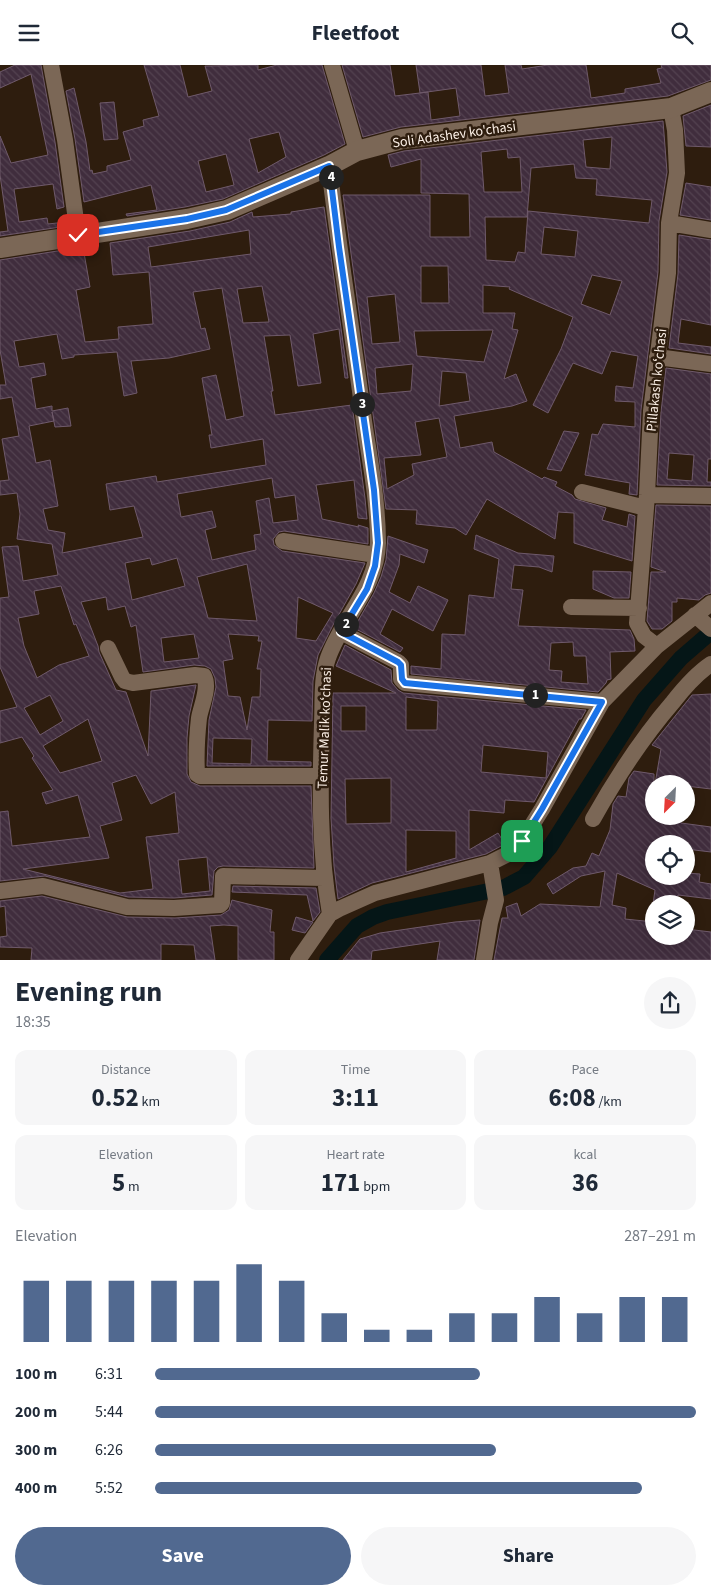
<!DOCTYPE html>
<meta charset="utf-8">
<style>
:root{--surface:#fff;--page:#f6f6f7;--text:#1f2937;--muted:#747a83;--accent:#516990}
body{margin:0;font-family:"Source Sans 3",sans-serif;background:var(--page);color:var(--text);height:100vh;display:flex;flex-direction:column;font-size:19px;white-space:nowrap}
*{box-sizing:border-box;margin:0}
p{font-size:16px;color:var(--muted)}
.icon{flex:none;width:28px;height:28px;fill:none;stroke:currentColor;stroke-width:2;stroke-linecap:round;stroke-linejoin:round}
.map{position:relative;height:895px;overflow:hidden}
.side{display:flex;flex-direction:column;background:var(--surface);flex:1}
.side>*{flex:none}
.needle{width:32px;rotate:204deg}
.fabs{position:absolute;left:645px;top:710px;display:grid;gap:10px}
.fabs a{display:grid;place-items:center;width:50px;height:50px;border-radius:50%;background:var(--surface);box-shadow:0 2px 12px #0003;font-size:25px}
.pin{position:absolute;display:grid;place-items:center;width:42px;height:42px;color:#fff;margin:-21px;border-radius:10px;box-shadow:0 2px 8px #0006}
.km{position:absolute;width:25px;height:25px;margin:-12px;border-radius:50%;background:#222;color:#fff;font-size:14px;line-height:25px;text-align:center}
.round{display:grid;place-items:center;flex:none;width:52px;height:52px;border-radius:26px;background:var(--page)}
.summary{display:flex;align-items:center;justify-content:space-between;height:85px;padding:0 15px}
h1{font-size:28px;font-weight:700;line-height:38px}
.metrics{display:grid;grid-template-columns:repeat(3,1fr);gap:8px;height:85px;padding:5px 15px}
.metrics div{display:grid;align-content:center;border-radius:12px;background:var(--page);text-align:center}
.metrics b{font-size:25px;font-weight:700}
.metrics small{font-size:14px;font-weight:400}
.metrics p{font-size:14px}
.chart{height:140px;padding:10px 15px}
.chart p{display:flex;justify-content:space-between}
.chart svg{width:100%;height:90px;margin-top:5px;stroke:var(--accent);stroke-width:6}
.button{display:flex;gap:10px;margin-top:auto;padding:10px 15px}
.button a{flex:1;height:58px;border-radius:30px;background:var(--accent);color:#fff;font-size:20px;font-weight:700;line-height:58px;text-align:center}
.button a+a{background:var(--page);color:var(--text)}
ul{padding:0 15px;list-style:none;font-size:16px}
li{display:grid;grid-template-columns:80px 60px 1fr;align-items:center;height:38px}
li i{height:12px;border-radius:6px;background:var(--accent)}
header{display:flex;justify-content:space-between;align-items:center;height:65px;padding:0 15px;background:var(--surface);font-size:22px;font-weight:700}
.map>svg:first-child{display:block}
</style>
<header><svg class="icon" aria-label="menu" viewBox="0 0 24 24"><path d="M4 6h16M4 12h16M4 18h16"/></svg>Fleetfoot<svg class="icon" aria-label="search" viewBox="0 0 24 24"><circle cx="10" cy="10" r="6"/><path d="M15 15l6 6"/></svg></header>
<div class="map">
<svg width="711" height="895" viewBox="0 0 711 895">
<defs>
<pattern id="building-back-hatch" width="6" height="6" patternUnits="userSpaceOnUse" patternTransform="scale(1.25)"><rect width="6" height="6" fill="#402d3d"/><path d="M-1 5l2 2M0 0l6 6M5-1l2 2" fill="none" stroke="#534250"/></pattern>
</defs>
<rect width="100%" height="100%" fill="#2e1d0e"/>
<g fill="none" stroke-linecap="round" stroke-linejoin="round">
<!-- canal -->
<path stroke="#051617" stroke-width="16" d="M327 895 357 861 373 852 387 847 503 823 524 812 550 782 644 635 681 593 711 567"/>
</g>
<!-- building -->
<path fill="url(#building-back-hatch)" stroke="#6f5a6b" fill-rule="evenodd" d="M15 0H41L55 77 64 142 57 144 53 119 14 124 19 157 47 153 48 159 66 157 67 161 0 171V167L8 166 0 110V71L11 98 48 90 31 9 0 23V7Z
M144 0H180L188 32 212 26 205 1 258 0V5L277 0H322L345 79 324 90 223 134 185 142 127 151 126 149 157 145 151 120 84 137 75 74 66 26 74 23 86 77 90 106 92 105 93 109 107 106V101L131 95 123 67 144 61 143 55 159 51ZM279 67 286 92 258 108 249 74ZM226 89 234 120 206 127 198 96Z
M342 0H390L395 31 428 27 431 55 460 51 456 23 420 28 416 0H481L485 31 509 28 505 0H521L522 4 548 0H586L591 33 625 28V24L661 18 657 4 662 3 661 0H711V15L668 31 401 62 363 72Z
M114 37 118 74 104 75 100 38Z
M711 40V82L686 81 683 51Z
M663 56 667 107 659 156 658 207 641 345 637 430 629 429 630 418 585 410 592 369 598 370 603 359 635 362V337L615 336 616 321 633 323 638 291 611 286 602 309 573 298 548 348 533 340 561 284 573 252 509 224 510 222 483 220V248H515L512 264 518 265 504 314 516 309 527 336 512 341 454 351 460 383 492 377 494 387 542 414 544 412 557 417 555 421 572 430 575 434 606 443 602 455 627 462 629 449 635 451 632 496 574 478V448L558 447 555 474 487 434 466 470 455 463 416 459 417 445 386 444 343 130H430V172H470L469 129 421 128V94L391 102 388 90 404 86ZM612 72 610 104 586 102 583 75ZM507 84 508 93 520 92 522 127H484L481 87ZM574 99 576 113 597 114 596 130 652 135 649 158 528 146 525 188 518 187 515 197 486 195 485 152H527L531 103ZM544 162 578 166 575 192 541 189ZM421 201H448L449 238H421ZM592 210 622 216 610 250 581 239ZM395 229 400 277 372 279 367 232ZM493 265 484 297 417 291 414 266ZM413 299 411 326 377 329 375 303ZM442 306 466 308 470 336 439 341ZM439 353 447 392 412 399 414 410 387 424 384 393 421 390 415 357Z
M686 118 711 122V155L680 150Z
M324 142 348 313H345L339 264 313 269 321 318 298 321 290 270 264 271 273 326H271L275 350 352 340 365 433 367 454 358 453 354 415 316 420 322 454 359 462 358 460 368 463V479L284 466 279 467 273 474 274 480 282 486 365 498 356 519 333 560 318 590 313 616 312 656 268 655 267 696 311 697V701H207L209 655 216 622 215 613 211 604 205 601 194 600 143 607 136 560 131 562 125 541 108 545 106 532 81 537 98 581 99 587 116 625 126 627 148 691 151 626 196 620 189 651 187 673V709L191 717 200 721H311L314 803 223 801 218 802 214 806 212 830 174 833 128 832 45 811 0 816V747L8 746 12 781 90 772 78 730 46 739 42 728 53 725 32 693 34 691 22 672 0 678V646L17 642 0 602V533L9 532 2 482 18 481 23 516 58 510 52 479 17 474 20 449 17 428 0 430V416L9 415 2 374 19 371 12 332 0 334V320H6L0 285V195L83 182 90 222 76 225 85 277 119 274 118 262 153 259 149 207 113 210 110 178 190 166 230 157 252 147 253 152 291 149V147ZM249 165 251 189 151 202 148 182ZM262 221 269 257 243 258 237 224ZM222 223 244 351 226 355 216 310 202 313 212 370H209L211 383 263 374 266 400 157 417 156 411 106 419 110 445 134 441 143 472 62 488 65 468 48 465 43 444 58 441 50 395 36 398 29 361 54 356 52 347 55 362 71 361 68 343 52 346V341L36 344 31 313 46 310 44 298 19 302 14 276 57 269 62 294 74 292V290L117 287 124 331 137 328 131 296 169 293 210 284 205 263 201 264 193 227ZM272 413 275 433 295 430 298 455 273 458 269 433 256 436 261 469 254 470 256 485 212 495 205 465 216 462 212 446 181 452 177 429ZM150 493 152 500 177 493 185 521 132 535 125 498ZM247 499 257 556 208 553 197 512ZM61 521 74 560 76 559 89 591 59 600 37 613 24 581 18 553 39 549 34 526ZM298 532 333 548 316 576 296 573ZM194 569 199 593 164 597 161 573ZM228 569 259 571 258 576H262L257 604H261L260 632H252L247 665 240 632 228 631 223 596 233 594ZM50 630 63 656 40 670 24 643ZM88 654 102 696 60 708 43 681ZM213 673 252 674 251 699 212 698ZM136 710 151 739 175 727 179 768 146 772 153 824 120 828 23 804 109 793 100 761 122 755 112 718ZM207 792 210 826 182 829 178 795Z
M679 170 711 175V260L681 254 678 278 711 282V289L669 283 678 209Z
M666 303 711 309V394H708L707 417H711V421L657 420 661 347ZM669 388 694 390 692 416 667 414Z
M564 366 579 368 561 406 547 404Z
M656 440 711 441V528L705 530 699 535 677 533V537H672V556L662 564H652L647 556 651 507H666L651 502Z
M476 470 518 488 554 491 552 507 539 502 514 500 511 524 523 525 518 561 630 565 634 574 635 586 610 587 611 614 607 615 606 618 598 627 411 609V601L441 604 442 569 465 570 469 530 494 533 499 494 474 484ZM573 577 574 591H586L588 619 561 617 562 606 549 605 551 578Z
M388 471 428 485 424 498 400 489 399 500 389 527 410 538 418 521 448 535 433 566 392 544 380 569 403 583 400 587 354 563 374 528 381 512 386 495Z
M593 506 631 507 629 533H614L593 524Z
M345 580 391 605 392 618 398 625 403 628 586 645 581 654H579L534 737 505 735 504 748 469 745V785L498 768 505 779 486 789 372 818 338 834 334 801 331 753 333 628H396L336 601ZM406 632 438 636 437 665H406ZM341 641H366V666H341ZM483 680 548 687 546 713 481 707ZM391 713V758L346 759 345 714ZM406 765 456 766V793L406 807Z
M711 629V724L686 721V719H655L661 684 652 680 692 630Z
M634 706 654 709V751L681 752V758L711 762V787L686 784V779H654V811H686V808L700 809 699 817 711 819V834L678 830 677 839H653L655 825 617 808 612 840 626 843 625 854 654 857V871H686V864L711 867V895H494L502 853H508L506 842 517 838 521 851 540 839 600 842 605 806 581 811 553 829 547 819 573 803 586 801 592 788 599 791 610 765 613 739 618 731 626 732 629 713Z
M233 821 316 823 320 847 313 856 307 830 232 827Z
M42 831 127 852 175 853 221 850 229 845 232 835 272 845 270 867H274V895H238V861L224 860 210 861 215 895H196L194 880 161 879V895H31L32 883 0 882V872L7 871 5 841 0 842V836Z
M296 852 313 857 305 868 292 865Z
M480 855 474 895H437L440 876 372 886 371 895H343L360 874 380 868 455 857Z"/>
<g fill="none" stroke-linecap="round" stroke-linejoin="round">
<!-- minor -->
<path stroke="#7b6756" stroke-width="16" d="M51 0 65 75 78 170
M332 0 357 86
M329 101C339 186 353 271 364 356 370 396 378 437 378 478 377 523 342 553 328 593 321 613 323 637 322 658 320 721 319 786 330 849
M669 158 711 165
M657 292 711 299
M582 427 646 443
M647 430 711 431
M283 476 376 490
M571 542 639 543
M695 550 711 564
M341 567 398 597 401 600V614L405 618 602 637
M657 581 644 571 637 558 647 430 651 346 668 208 669 158 677 108 675 65 671 43
M108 583 122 612 125 616 133 618 195 610 204 611C210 623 201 641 199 653 197 671 196 691 197 709L200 711H321
M593 754C616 713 642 673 673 637 684 623 696 609 711 599
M0 826 43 821 127 842 174 843 220 840 222 838 223 811 324 813
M298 895 330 849 339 844 375 828 490 798 512 787 522 776 542 744 602 637 657 581 711 538
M484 895 490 858 496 835 490 798"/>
<!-- tertiary -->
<path stroke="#7b6756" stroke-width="20" d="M0 183 187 154 227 145 329 101 357 86 402 74 671 43 711 27"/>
</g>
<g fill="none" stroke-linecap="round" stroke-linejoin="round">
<!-- route casing -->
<g stroke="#fff" stroke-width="10">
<path id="route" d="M78 170 187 154 226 145 329 101 339 182 374 425 378 478 375 501 367 524 341 567 398 597 401 600 402 614 405 618 602 637 542 744 522 776"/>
</g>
<!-- route -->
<use href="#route" stroke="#1a73e8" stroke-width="6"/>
</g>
<g text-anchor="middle" stroke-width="5" stroke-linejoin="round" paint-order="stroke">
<!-- street labels -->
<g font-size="14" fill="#fbefe6" stroke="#2e1d0e">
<text transform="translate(454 69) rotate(-8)" y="5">Soli Adashev ko'chasi</text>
<text transform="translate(656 315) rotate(-84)" y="5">Pillakash koʻchasi</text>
<text transform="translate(324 663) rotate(-88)" y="5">Temur Malik koʻchasi</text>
</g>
</g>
</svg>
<div class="fabs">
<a><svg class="needle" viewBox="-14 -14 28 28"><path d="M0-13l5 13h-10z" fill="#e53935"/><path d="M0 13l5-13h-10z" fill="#747a83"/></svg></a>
<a><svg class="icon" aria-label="locate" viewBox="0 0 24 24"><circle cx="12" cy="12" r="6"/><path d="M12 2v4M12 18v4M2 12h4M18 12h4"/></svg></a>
<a><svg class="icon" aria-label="layers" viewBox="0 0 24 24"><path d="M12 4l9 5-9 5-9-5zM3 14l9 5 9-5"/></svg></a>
</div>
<div class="pin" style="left:522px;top:776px;background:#1e9e55"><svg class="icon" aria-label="arrive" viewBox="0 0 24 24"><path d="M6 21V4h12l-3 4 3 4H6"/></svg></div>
<div class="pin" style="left:78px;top:170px;background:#d93025"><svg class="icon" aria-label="check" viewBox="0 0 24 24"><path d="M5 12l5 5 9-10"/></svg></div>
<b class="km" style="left:535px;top:630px">1</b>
<b class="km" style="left:346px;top:559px">2</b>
<b class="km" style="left:362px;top:339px">3</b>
<b class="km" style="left:331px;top:112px">4</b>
</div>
<section class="side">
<div class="summary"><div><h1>Evening run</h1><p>18:35</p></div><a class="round"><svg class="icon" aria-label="share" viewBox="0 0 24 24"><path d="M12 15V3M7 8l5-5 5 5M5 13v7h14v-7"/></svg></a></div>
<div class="metrics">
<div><p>Distance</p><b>0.52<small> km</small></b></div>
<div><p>Time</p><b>3:11</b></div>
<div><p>Pace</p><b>6:08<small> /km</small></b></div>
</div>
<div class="metrics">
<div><p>Elevation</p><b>5<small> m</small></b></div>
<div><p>Heart rate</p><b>171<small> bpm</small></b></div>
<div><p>kcal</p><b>36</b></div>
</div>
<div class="chart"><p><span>Elevation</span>287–291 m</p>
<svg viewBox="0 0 160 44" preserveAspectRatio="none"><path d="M5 44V14M15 44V14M25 44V14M35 44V14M45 44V14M55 44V6M65 44V14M75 44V30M85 44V38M95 44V38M105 44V30M115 44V30M125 44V22M135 44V30M145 44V22M155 44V22"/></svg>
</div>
<ul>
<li><b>100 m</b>6:31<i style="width:60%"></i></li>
<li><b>200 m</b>5:44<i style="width:100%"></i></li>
<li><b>300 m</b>6:26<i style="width:63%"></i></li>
<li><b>400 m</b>5:52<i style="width:90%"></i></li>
</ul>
<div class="button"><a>Save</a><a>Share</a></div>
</section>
